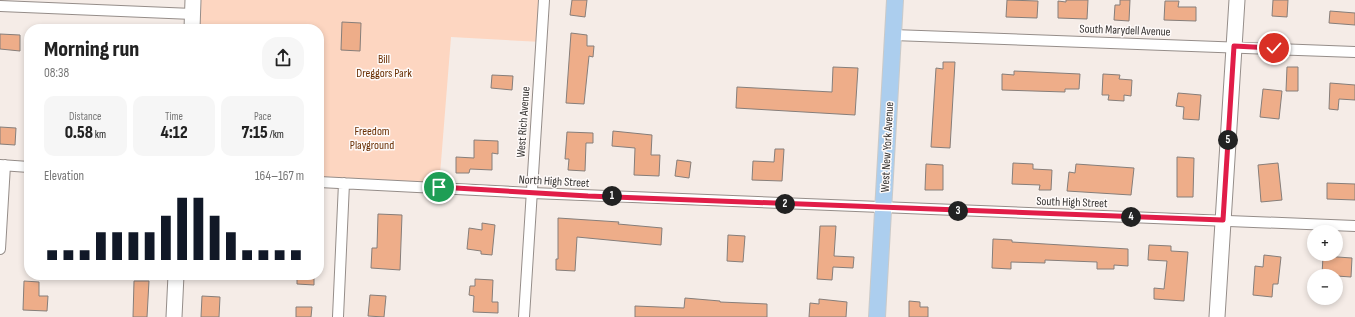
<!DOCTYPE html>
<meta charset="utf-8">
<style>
:root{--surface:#fff;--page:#f6f6f6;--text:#222;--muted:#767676;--accent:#111827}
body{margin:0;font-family:"Sofia Sans Condensed",sans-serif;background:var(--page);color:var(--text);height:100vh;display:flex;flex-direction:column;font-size:15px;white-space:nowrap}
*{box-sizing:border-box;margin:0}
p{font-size:13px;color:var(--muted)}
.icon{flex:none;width:22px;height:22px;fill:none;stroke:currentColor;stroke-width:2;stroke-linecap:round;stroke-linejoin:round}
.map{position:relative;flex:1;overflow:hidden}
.side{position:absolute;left:24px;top:24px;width:300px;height:256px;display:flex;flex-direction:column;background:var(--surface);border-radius:16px;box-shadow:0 2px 6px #0003}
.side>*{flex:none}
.fabs{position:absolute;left:1307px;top:225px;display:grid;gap:8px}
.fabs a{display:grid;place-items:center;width:36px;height:36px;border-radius:50%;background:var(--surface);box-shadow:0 2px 6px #0003;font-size:20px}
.pin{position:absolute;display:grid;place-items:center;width:34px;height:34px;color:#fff;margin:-17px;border:2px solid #fff;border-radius:50%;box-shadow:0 1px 4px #0007}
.km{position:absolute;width:20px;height:20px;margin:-10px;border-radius:50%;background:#222;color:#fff;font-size:11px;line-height:20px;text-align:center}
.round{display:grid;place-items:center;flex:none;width:42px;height:42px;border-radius:16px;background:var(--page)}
.headline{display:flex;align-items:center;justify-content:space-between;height:68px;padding:0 20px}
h1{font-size:22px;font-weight:800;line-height:30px}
.stats{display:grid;grid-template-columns:repeat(3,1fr);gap:6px;height:68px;padding:4px 20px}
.stats div{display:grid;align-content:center;border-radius:10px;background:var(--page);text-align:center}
.stats b{font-size:17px;font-weight:800}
.stats small{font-size:11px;font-weight:400}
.stats p{font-size:11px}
.chart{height:112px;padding:8px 20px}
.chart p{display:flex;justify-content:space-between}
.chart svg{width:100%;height:72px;margin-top:4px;stroke:var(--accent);stroke-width:6}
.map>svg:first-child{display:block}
</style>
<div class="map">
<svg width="1355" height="317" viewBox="0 0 1355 317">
<rect width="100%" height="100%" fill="#f5ece7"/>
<!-- green -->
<path fill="#fdd6c1" d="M193 0H544L542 42 451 37 439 187 319 182V29H192Z"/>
<!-- building -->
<path fill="#eead89" stroke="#867e7a" d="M572 0H587L585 17 570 15Z
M1007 0 1038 1 1037 18 1006 17Z
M1066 0H1088L1087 19 1058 18V1L1066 2Z
M1120 0H1130L1129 21 1114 20 1115 5H1120Z
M1273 0H1288L1287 17 1272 16Z
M1165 1H1179L1178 7H1196V21L1164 20Z
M1330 11 1355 13V25L1329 23Z
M342 22 361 23 360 51 341 50Z
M571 33 587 35V46H594L593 57 589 56 584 104 566 103Z
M0 34 20 35V51L0 49Z
M943 62H955L950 148 931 147 936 68 943 69Z
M833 67 858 68 855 115 736 108 737 87 832 92Z
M1287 67H1298V91H1286Z
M1014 71 1080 74 1079 89H1065V92L1002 90V74L1014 75Z
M1103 74 1120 75 1119 79 1132 80 1131 96 1124 95V101L1108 100 1109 95H1102Z
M492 75 513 76 512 90 491 88Z
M1330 83 1355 85V100L1339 99 1338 110 1329 109Z
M1263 89 1282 91 1279 119 1260 117Z
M1178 93 1201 95 1199 120 1183 119 1184 107 1176 106Z
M0 127 16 128 15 145 0 144Z
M613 131 652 135 651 155H660L659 176 634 175 635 148 612 146Z
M567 132 593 133V143H586L585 171 568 170 569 159H565Z
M474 140 498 141V154L492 153V170L470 169 469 173H456V157L474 158Z
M775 149H784L782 181 752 180 753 161 774 162Z
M1177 157 1194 158 1193 197H1177Z
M677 160 691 162 689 178 675 176Z
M1013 163 1033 164V169L1052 170 1051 190H1039L1040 185 1012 184Z
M1278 163 1282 200 1261 202 1258 165Z
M926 164 943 165V190H925Z
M1076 164 1134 168 1131 195 1067 191 1069 172 1075 173Z
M1327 183 1355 184V200L1327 199Z
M378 214 402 215 400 270 371 268 372 248H377Z
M558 218 619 222 618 224 662 228 661 245 577 237 575 271 556 270V259H558Z
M482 223 495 225 492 255 481 254V251L467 249 469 228 482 230Z
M820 226H836L834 256 854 257 853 268 833 267 832 280 817 279Z
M728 235 745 236 743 262 727 261Z
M993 239 1012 240V242L1128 249V266L1114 265V269H1097V262L1045 260V263L1011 262V269L992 268Z
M1149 245 1171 246V251L1188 252 1184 301 1154 299V288L1164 289 1167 261 1148 260Z
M1264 255 1281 257 1278 284H1273L1272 297 1253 295 1255 266 1263 267Z
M1323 256 1352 258 1351 277 1322 275Z
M297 275H314V285L297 284Z
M475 279 493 280 492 302H498V313L473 312 474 296 469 295 470 286H475Z
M24 281 39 282V296H48L47 311 23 310Z
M134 281H149L147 317H133Z
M370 295 386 296 384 317 368 316Z
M202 296 220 297 219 317H201Z
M685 298 720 301V302L767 304V317H635V306L684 308Z
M819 299 847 302 846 317H809L810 303 819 304Z
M909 301 920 302V307H928V317H909Z
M296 307H312L311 317H296Z"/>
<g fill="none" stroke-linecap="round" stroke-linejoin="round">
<!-- street casing -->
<g stroke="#958d89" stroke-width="12">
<path id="street" d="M0 6 193 14
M893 35 1355 52
M0 165 29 167
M319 182 532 193 1355 226
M0 249 5 165
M338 317 344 183
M524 317 544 0"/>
</g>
<!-- secondary casing -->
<g stroke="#958d89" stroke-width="17">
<path id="secondary" d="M192 29 193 0
M174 317 176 275
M1217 317 1237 0"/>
</g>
<!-- primary casing -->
<g stroke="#cacac9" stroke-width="18">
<path id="primary" d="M877 317 895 0"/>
</g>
<!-- street -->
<use href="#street" stroke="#fff" stroke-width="10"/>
<!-- secondary -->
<use href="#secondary" stroke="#fff" stroke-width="15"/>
<!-- primary -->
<use href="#primary" stroke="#acceee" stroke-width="16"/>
</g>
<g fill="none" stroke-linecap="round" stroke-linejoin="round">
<!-- route casing -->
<g stroke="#fff" stroke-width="8">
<path id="route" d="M439 187 588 196 1223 220 1234 46 1274 48"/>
</g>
<!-- route -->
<use href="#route" stroke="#e11d48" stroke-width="5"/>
</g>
<g text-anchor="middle" stroke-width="3" stroke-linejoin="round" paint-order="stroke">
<!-- street labels -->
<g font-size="12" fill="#353230" stroke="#fefaf9">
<text transform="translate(1125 30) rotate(2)" y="4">South Marydell Avenue</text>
<text transform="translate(523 122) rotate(-86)" y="4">West Rich Avenue</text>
<text transform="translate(887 147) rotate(-87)" y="4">West New York Avenue</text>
<text transform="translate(554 181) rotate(3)" y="4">North High Street</text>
<text transform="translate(1072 202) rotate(2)" y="4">South High Street</text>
</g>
<!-- park labels -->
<g font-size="12" fill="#692f03" stroke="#fefaf9">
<text x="384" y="63">Bill<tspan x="384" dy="14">Dreggors Park</tspan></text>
<text x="372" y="135">Freedom<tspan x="372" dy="14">Playground</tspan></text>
</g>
</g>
</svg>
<div class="fabs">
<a>+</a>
<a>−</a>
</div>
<div class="pin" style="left:439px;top:187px;background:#1e9e55"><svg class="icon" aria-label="arrive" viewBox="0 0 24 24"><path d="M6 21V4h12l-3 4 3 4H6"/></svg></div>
<div class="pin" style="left:1274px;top:48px;background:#d93025"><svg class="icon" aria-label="check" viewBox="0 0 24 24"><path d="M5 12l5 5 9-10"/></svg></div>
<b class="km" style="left:612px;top:196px">1</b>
<b class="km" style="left:785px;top:204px">2</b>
<b class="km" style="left:958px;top:211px">3</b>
<b class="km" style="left:1131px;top:217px">4</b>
<b class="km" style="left:1228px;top:140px">5</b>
<section class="side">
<div class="headline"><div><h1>Morning run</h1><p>08:38</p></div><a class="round"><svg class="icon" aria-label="share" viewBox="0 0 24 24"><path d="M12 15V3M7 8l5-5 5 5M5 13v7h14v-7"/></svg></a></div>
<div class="stats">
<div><p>Distance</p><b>0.58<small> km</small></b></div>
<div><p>Time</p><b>4:12</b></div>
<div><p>Pace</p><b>7:15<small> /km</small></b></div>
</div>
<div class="chart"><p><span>Elevation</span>164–167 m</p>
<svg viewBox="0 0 160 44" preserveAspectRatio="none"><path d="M5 44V38M15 44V38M25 44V38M35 44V27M45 44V27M55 44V27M65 44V27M75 44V17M85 44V6M95 44V6M105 44V17M115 44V27M125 44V38M135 44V38M145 44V38M155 44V38"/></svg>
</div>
</section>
</div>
